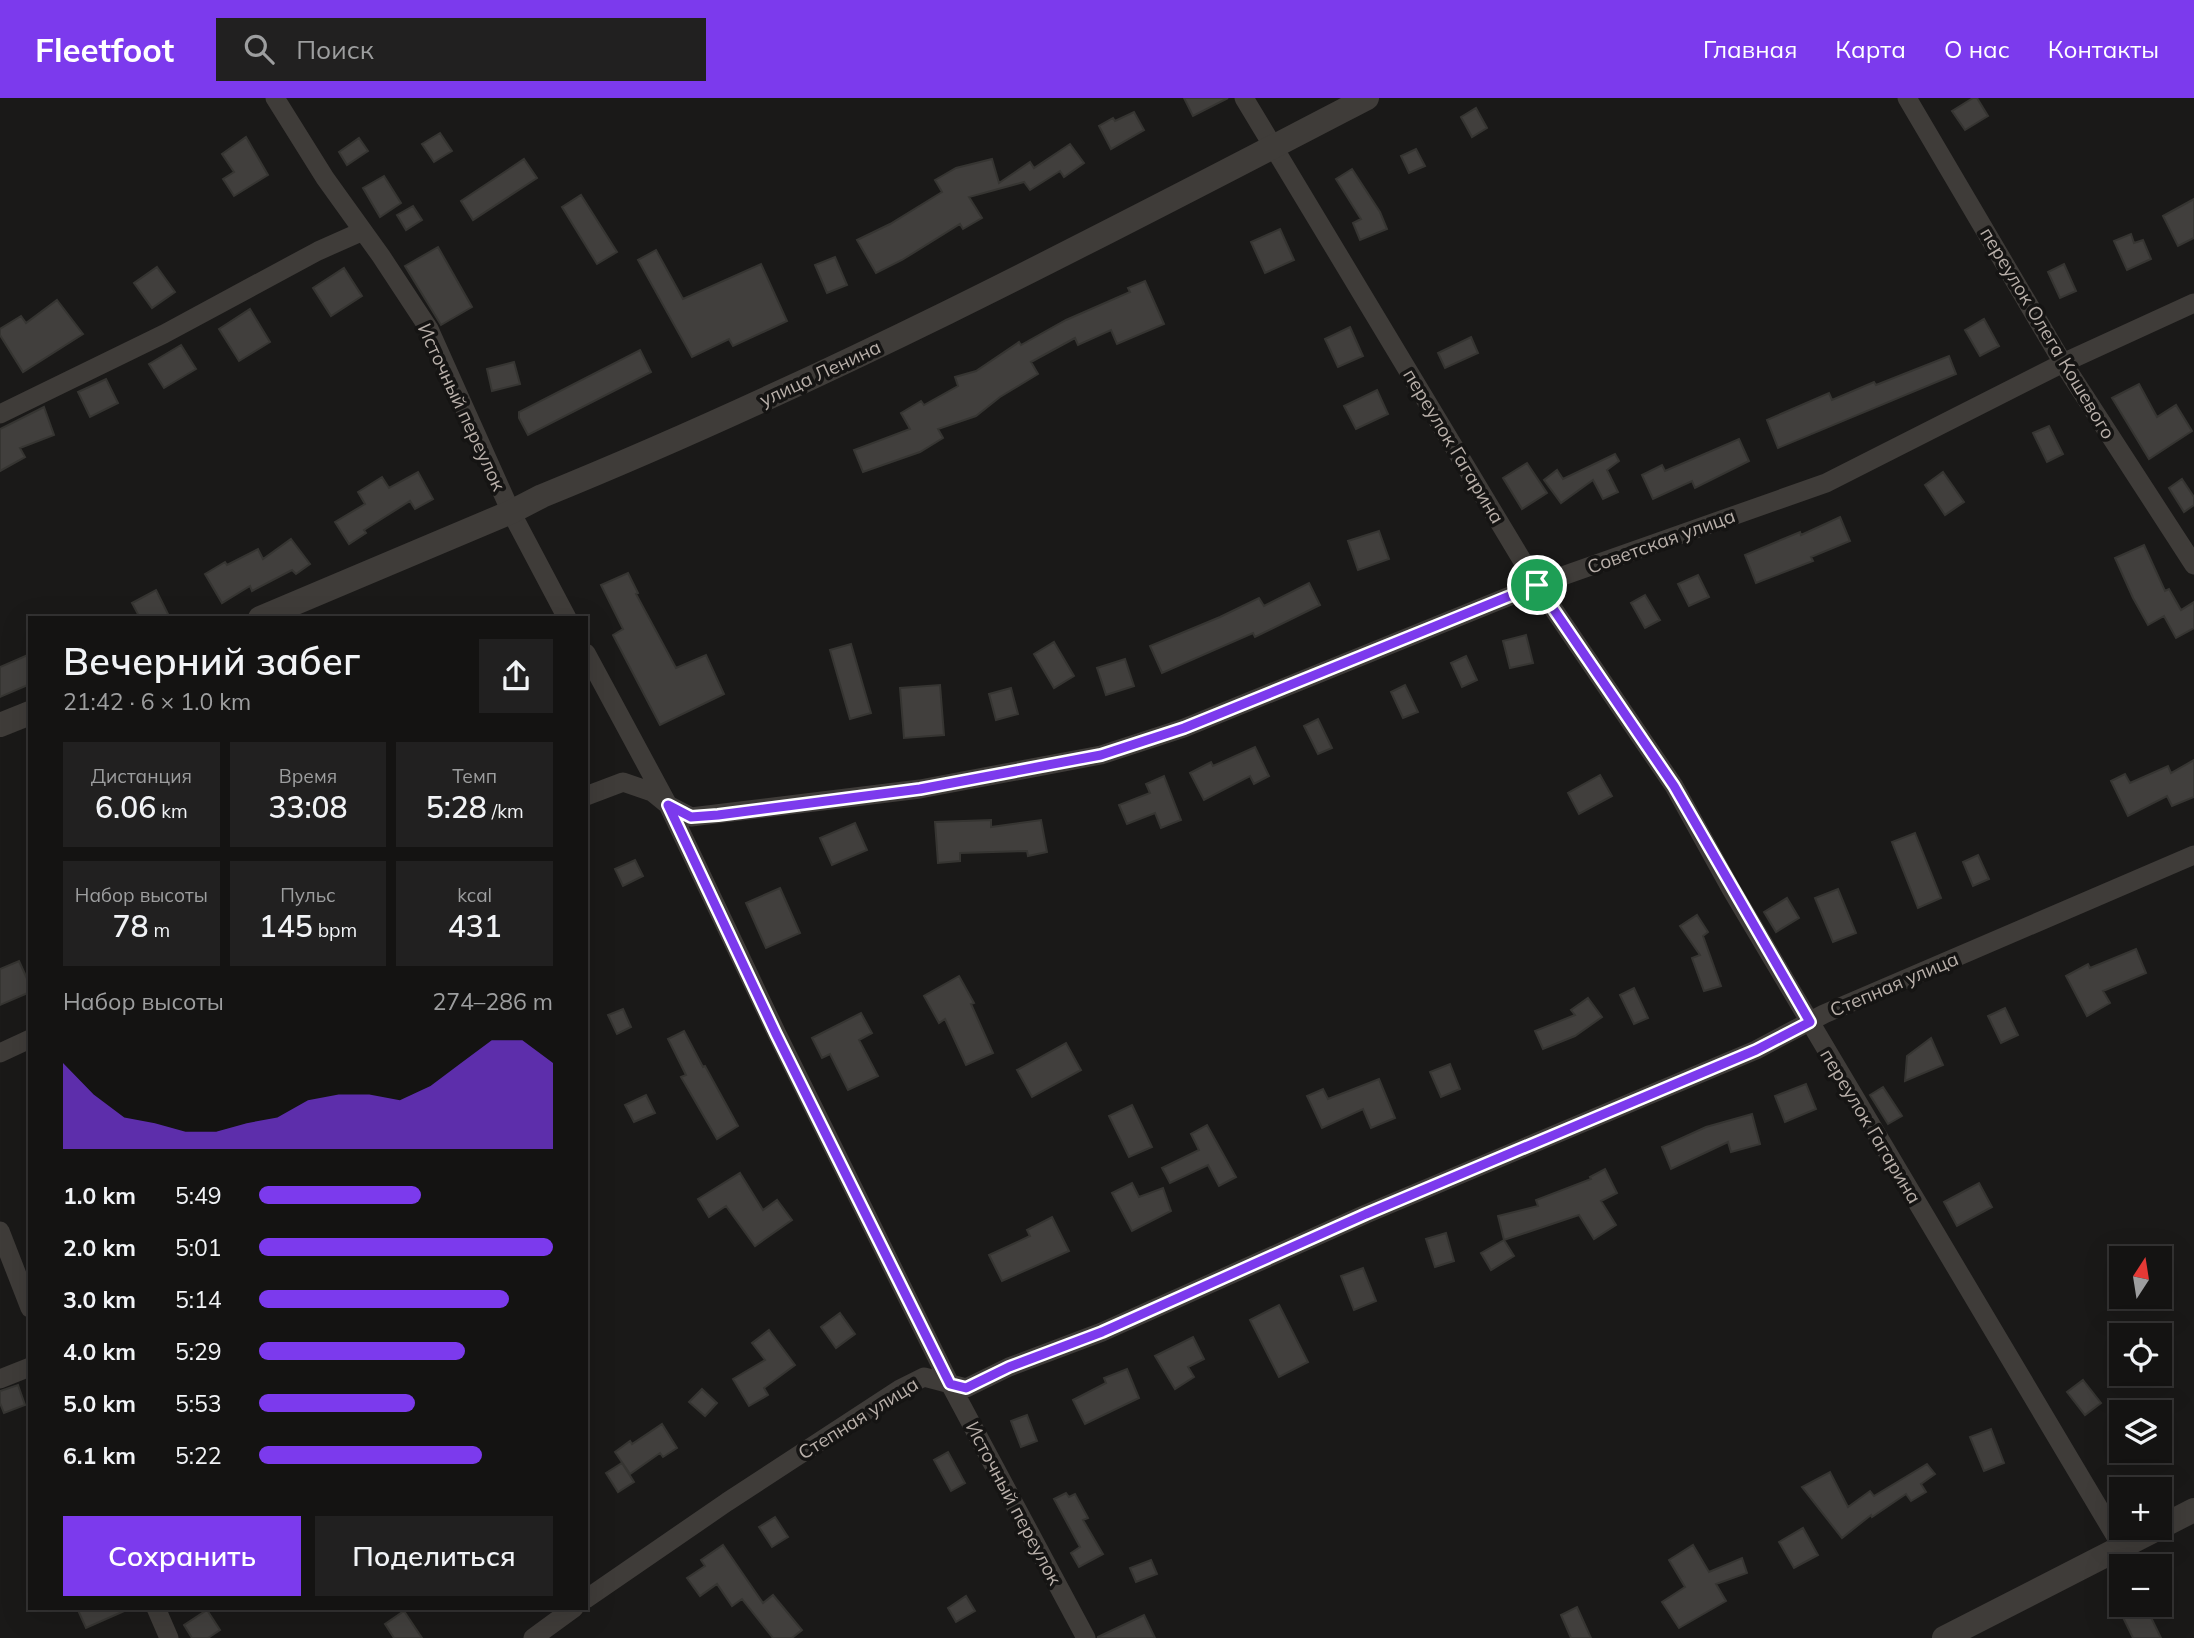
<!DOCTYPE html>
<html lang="ru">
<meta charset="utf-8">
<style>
:root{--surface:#141312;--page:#212020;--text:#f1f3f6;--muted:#9d9e9f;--line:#333232;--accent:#7c3aed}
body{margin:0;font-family:Mulish,sans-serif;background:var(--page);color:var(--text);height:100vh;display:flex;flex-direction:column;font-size:26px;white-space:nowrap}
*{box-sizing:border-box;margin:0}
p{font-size:23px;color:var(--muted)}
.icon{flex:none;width:38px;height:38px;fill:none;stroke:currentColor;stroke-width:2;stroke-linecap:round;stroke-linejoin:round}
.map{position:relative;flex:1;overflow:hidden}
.panel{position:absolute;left:28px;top:518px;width:560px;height:994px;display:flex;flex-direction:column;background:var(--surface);border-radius:0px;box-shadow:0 7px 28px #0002,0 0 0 2px var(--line)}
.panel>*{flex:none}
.needle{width:46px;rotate:12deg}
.tools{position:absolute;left:2109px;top:1148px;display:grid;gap:14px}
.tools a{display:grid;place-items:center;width:63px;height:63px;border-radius:0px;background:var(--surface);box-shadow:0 7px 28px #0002,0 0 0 2px var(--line);font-size:35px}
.pin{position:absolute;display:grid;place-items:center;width:60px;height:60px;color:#fff;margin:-30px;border:4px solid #fff;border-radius:50%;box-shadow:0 2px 7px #0007}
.round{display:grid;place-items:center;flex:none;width:74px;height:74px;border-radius:0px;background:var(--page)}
.overview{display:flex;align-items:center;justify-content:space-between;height:119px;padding:0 35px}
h1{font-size:38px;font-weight:600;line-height:52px}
.figures{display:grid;grid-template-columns:repeat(3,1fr);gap:10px;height:119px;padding:7px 35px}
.figures div{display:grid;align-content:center;border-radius:0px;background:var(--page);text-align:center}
.figures b{font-size:30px;font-weight:600}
.figures small{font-size:19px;font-weight:400}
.figures p{font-size:19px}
.chart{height:196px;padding:14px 35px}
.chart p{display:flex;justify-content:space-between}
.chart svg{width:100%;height:126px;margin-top:7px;fill:var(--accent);opacity:.7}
.action{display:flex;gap:14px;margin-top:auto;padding:14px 35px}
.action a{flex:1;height:80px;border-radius:0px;background:var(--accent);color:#fff;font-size:28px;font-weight:600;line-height:80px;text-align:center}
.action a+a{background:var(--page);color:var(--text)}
ul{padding:0 35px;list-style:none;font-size:23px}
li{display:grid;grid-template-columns:112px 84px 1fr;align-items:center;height:52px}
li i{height:18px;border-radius:9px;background:var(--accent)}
header{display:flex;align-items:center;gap:42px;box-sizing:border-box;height:98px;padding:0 35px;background:var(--accent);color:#fff}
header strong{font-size:33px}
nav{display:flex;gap:38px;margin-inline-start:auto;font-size:24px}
.search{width:490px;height:63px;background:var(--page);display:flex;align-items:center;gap:18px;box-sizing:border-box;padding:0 24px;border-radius:0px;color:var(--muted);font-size:26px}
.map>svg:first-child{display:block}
</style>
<header>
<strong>Fleetfoot</strong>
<div class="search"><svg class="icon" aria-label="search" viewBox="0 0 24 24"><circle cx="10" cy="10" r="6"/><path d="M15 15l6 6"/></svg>Поиск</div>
<nav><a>Главная</a><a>Карта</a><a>О нас</a><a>Контакты</a></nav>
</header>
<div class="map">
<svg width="2194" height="1540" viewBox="0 0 2194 1540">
<rect width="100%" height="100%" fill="#1a1918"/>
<!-- building -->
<path fill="#413f3d" stroke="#363532" stroke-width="2" d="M1184 0H1228L1193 18Z
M1973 0H1977L1988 18 1965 32 1952 13Z
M1476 10 1487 30 1472 39 1461 19Z
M1134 14 1144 32 1111 51 1099 28 1113 20 1115 23Z
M440 35 452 53 434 64 422 46Z
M246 39 268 77 234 98 223 81 234 74 222 56Z
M359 40 368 53 347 67 339 54Z
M1070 46 1084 65 1064 79 1060 73 1030 92 1024 84 969 99 982 120 963 131 960 126 902 162 876 175 857 142 890 126 942 94 935 82 956 70 992 61 999 85 1030 64 1034 70Z
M1416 51 1425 68 1409 75 1401 58Z
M524 61 537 80 473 122 461 103Z
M1352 71 1380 114 1387 131 1360 142 1353 125 1361 121 1336 81Z
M384 78 401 105 380 119 363 90Z
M581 97 617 154 597 166 562 109Z
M2194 101V140L2178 148 2163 118Z
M413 108 422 122 406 132 397 117Z
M1280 131 1294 162 1265 175 1251 144Z
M2131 136 2134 145 2143 142 2151 161 2127 172 2114 143Z
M438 149 472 209 441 227 405 168Z
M656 152 683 201 761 166 787 223 733 248 729 241 692 259 638 162Z
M835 159 847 187 827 195 815 167Z
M2064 166 2076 193 2060 200 2048 174Z
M157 169 175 194 152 210 134 185Z
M344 170 362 198 331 218 313 190Z
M1145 183 1164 226 1117 246 1111 232 1078 247 1075 240 1031 264 1038 276 1000 299 976 318 938 331 943 340 920 354 863 374 854 352 910 331 901 315 921 303 924 307 958 288 955 279 976 273 1019 244 1021 247 1066 222 1130 194 1128 190Z
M57 202 83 236 23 274 0 237V231L21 218 26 225Z
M250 211 270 244 239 263 219 231Z
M1984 221 1999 248 1980 258 1965 232Z
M1350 229 1363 258 1338 269 1325 241Z
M1471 239 1478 255 1445 270 1438 255Z
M181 247 196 271 164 290 149 266Z
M640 252 651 274 528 337 519 320V314Z
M1949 258 1956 276 1778 350 1767 322 1829 295 1832 302 1874 284 1876 287Z
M514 264 520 286 492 293 487 271Z
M106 281 118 305 90 319 78 294Z
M2139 286 2157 319 2176 307 2192 333 2149 361 2112 300Z
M1377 292 1388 316 1356 331 1344 308Z
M44 309 54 337 20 350 25 359 0 373V331Z
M2049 328 2063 356 2047 364 2033 335Z
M1739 341 1749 363 1695 390 1692 383 1653 401 1642 377 1662 367 1665 373Z
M1615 356 1619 363 1607 372 1618 394 1603 401 1593 382 1561 405 1544 382 1557 372 1563 381Z
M1527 365 1547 395 1522 411 1503 380Z
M418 374 433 401 415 411 410 403 364 432 366 435 349 446 335 424 365 406 358 394 382 379 389 390Z
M1943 374 1964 404 1945 417 1925 387Z
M2182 381 2194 399V407L2184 414 2169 390Z
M1840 419 1850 443 1811 459 1813 463 1756 485 1745 457 1800 434 1801 437Z
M1379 433 1389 461 1358 472 1348 443Z
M291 441 310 466 296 476 292 472 252 493 250 488 222 505 205 476 225 464 227 467 258 451 263 461Z
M2144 447 2165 493 2169 491 2181 512 2194 504V530L2176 540 2164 518 2148 527 2133 500 2115 460Z
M628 475 638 495 636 496 676 570 706 557 724 596 660 627 613 537 623 531 601 487Z
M1698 477 1709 499 1689 508 1678 486Z
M1309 485 1320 507 1255 539 1253 535 1162 575 1150 548 1220 519 1259 500 1264 508Z
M156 492 170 520H140L132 505Z
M1645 497 1660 522 1645 530 1631 505Z
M1526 537 1533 565 1510 570 1503 543Z
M1054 544 1074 578 1054 590 1034 556Z
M851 546 871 615 850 621 830 552Z
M30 556V586L0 599V569Z
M1466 558 1477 582 1462 589 1451 565Z
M1125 561 1134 588 1106 597 1097 570Z
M940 587 944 637 904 640 900 590Z
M1405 587 1418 614 1403 620 1391 594Z
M1011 590 1018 616 996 622 989 596Z
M1318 621 1332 650 1318 656 1304 628Z
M1255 649 1269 678 1254 686 1250 678 1204 702 1190 675 1211 664 1213 668Z
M2194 662V699L2172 708 2167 698 2128 718 2111 683 2125 676 2130 685 2168 668 2171 675Z
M1600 677 1612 698 1579 716 1568 695Z
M1164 678 1181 722 1161 730 1155 715 1127 726 1119 707 1150 695 1146 686Z
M991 722V729L1041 722 1047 754 1028 758 1027 753 960 755V763L938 765 935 724Z
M855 725 867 752 832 767 820 740Z
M1915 735 1941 800 1918 810 1892 744Z
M1978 757 1989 781 1973 788 1963 764Z
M635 762 643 778 623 788 615 771Z
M780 790 800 835 766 850 746 805Z
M1838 791 1856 835 1833 844 1815 800Z
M1787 800 1799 820 1776 834 1764 814Z
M1697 817 1708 834 1703 838 1721 888 1704 893 1692 860 1700 857 1680 828Z
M2136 851 2146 875 2103 893 2110 905 2087 918 2066 878 2088 866 2090 870Z
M19 863 30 887V894L0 907V871Z
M959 878 974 905 971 906 993 955 966 967 945 921 939 925 924 898Z
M1634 890 1648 920 1634 926 1620 897Z
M1588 900 1602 919 1575 938 1543 951 1535 933 1575 917 1571 912Z
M2005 910 2018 937 2001 945 1988 918Z
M623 911 631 929 617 936 608 917Z
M861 915 872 935 859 942 878 978 848 992 830 956 822 960 812 940Z
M684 933 703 969 705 968 738 1028 717 1041 681 979 686 977 668 941Z
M1931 940 1943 967 1905 983 1907 958Z
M1066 945 1081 972 1032 999 1017 972Z
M1450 966 1460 991 1441 999 1430 974Z
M1379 981 1395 1020 1371 1030 1363 1011 1322 1030 1307 998 1323 991 1328 1001Z
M1806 986 1816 1011 1785 1024 1775 998Z
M1883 989 1902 1018 1888 1026 1870 997Z
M646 997 655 1015 634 1024 625 1007Z
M1132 1007 1152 1049 1129 1059 1109 1018Z
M1752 1016 1760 1046 1731 1054 1728 1044 1671 1071 1662 1049 1706 1029Z
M1207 1027 1236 1079 1219 1088 1208 1067 1170 1085 1162 1070 1199 1052 1191 1036Z
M1605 1071 1617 1095 1601 1103 1616 1127 1594 1141 1579 1117 1504 1142 1498 1118 1538 1108 1536 1102 1591 1081 1590 1079Z
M740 1075 763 1112 777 1102 792 1122 755 1148 726 1108 709 1119 698 1101Z
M1132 1085 1139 1099 1163 1090 1171 1113 1132 1133 1112 1095Z
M1979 1085 1992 1109 1957 1128 1944 1104Z
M1052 1119 1069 1153 1002 1183 989 1157 1030 1138 1027 1132Z
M1446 1135 1454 1163 1435 1169 1426 1141Z
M1504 1142 1514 1158 1491 1172 1481 1155Z
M1363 1170 1376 1203 1354 1212 1341 1178Z
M1279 1207 1308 1264 1279 1279 1250 1222Z
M840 1215 855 1236 836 1250 821 1229Z
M769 1232 795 1267 764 1290 768 1297 749 1308 733 1281 765 1262 752 1245Z
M1193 1239 1204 1261 1188 1269 1194 1279 1175 1291 1155 1258Z
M1127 1271 1139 1300 1085 1326 1073 1302 1106 1285 1104 1280Z
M2083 1282 2101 1305 2085 1317 2067 1294Z
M18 1287 25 1307 4 1315 0 1305V1293Z
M702 1291 717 1305 705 1318 689 1304Z
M1027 1317 1037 1343 1021 1349 1011 1323Z
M662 1326 677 1350 663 1359 660 1355 630 1376 615 1354 630 1343 632 1346Z
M1991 1331 2004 1365 1984 1373 1970 1339Z
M948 1354 965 1385 951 1393 934 1362Z
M622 1365 634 1384 618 1394 606 1375Z
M1927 1366 1935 1376 1921 1386 1926 1394 1911 1403 1906 1396 1872 1419 1871 1417 1842 1440 1802 1389 1830 1374 1848 1409 1870 1393 1874 1398Z
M1066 1395 1069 1399 1075 1396 1088 1420 1083 1422 1103 1456 1079 1469 1071 1455 1080 1449 1054 1401Z
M775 1419 788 1439 772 1449 759 1429Z
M1803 1430 1818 1457 1794 1470 1779 1444Z
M723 1447 763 1505 773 1497 802 1532 792 1540H773L742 1501 732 1508 717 1486 700 1498 687 1480 705 1468 701 1462Z
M1693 1447 1709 1474 1742 1460 1747 1475 1716 1486 1726 1503 1679 1530 1662 1504 1685 1489 1669 1462Z
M1151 1462 1157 1476 1136 1484 1130 1470Z
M966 1498 975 1513 956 1524 948 1510Z
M2117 1507H2145L2161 1540H2133Z
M1577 1509 1591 1540H1571L1561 1517Z
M77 1510H131L86 1530Z
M207 1512 220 1532 208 1540H192L184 1527Z
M404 1513 422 1540H394L385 1526Z
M1144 1517 1155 1540H1098V1539Z"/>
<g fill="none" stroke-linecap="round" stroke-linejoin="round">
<!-- minor -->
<path stroke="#3f3c39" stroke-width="19" d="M275 0 325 80 381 158 429 231 511 414 567 520
M1244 0 1537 487 1674 688 1731 791 2122 1449
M1907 0 2063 265 2194 467
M0 316 164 236 318 153 363 133
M586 555 668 707 777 936 950 1286 1086 1540
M586 698 623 684 652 694 668 707 691 719 920 691 1101 657 1184 630 1537 487 1826 385 2063 265 2194 205
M0 955 30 941
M0 1133 30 1210
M0 1281 30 1269
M586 1501 727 1404 900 1291 924 1279 966 1290 1009 1269 1102 1234 1366 1116 1756 952 1824 916 2194 757
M156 1510 169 1540
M533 1540 574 1510"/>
<!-- tertiary -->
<path stroke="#3f3c39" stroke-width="24" d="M260 520 511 414 542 398C825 283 1096 141 1367 0
M0 627 30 615
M1944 1540 2194 1412"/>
</g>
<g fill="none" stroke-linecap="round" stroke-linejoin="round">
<!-- route casing -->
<g stroke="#fff" stroke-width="14">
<path id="route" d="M1537 487 1674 688 1810 924 1756 952 1366 1116 1102 1234 1009 1269 966 1290 950 1286 776 936 668 707 691 719 718 717 920 691 1101 657 1184 630Z"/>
</g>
<!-- route -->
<use href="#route" stroke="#7c3aed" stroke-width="9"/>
</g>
<g text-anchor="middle" stroke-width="7" stroke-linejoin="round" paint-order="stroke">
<!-- street labels -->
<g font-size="19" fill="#b9b0aa" stroke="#151413">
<text transform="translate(2048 235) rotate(59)" y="7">переулок Олега Кошевого</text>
<text transform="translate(820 275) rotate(-25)" y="7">улица Ленина</text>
<text transform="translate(462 309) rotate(65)" y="7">Источный переулок</text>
<text transform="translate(1454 348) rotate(59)" y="7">переулок Гагарина</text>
<text transform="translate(1661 443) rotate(-20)" y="7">Советская улица</text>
<text transform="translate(1894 886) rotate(-23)" y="7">Степная улица</text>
<text transform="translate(1871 1028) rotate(59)" y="7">переулок Гагарина</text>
<text transform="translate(858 1320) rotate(-32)" y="7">Степная улица</text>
<text transform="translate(1014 1405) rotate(62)" y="7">Источный переулок</text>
</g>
</g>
</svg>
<div class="tools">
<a><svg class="needle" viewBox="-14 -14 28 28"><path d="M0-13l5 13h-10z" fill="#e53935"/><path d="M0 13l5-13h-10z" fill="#9d9e9f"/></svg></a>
<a><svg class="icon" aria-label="locate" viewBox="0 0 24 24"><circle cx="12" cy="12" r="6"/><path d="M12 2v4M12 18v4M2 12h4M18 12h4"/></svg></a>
<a><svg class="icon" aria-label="layers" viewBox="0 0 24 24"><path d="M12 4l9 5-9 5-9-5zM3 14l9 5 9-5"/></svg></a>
<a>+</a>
<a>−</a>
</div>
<div class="pin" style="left:1537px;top:487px;background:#1e9e55"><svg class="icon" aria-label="arrive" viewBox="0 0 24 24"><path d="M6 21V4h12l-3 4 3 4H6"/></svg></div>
<section class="panel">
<div class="overview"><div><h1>Вечерний забег</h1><p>21:42 · 6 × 1.0 km</p></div><a class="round"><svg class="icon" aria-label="share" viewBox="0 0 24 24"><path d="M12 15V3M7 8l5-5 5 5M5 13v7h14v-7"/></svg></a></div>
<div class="figures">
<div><p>Дистанция</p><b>6.06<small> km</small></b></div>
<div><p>Время</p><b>33:08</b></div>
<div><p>Темп</p><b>5:28<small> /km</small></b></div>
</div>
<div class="figures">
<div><p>Набор высоты</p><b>78<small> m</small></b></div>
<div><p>Пульс</p><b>145<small> bpm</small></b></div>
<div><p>kcal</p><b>431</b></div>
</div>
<div class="chart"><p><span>Набор высоты</span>274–286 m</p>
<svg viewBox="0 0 160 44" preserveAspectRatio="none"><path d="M0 44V14L10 25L20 33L30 35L40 38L50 38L60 35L70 33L80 27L90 25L100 25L110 27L120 22L130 14L140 6L150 6L160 14V44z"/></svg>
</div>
<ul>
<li><b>1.0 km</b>5:49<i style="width:55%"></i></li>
<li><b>2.0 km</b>5:01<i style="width:100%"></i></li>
<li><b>3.0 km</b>5:14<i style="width:85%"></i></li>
<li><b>4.0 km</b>5:29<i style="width:70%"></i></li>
<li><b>5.0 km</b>5:53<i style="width:53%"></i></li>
<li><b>6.1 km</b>5:22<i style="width:76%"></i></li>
</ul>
<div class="action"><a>Сохранить</a><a>Поделиться</a></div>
</section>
</div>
